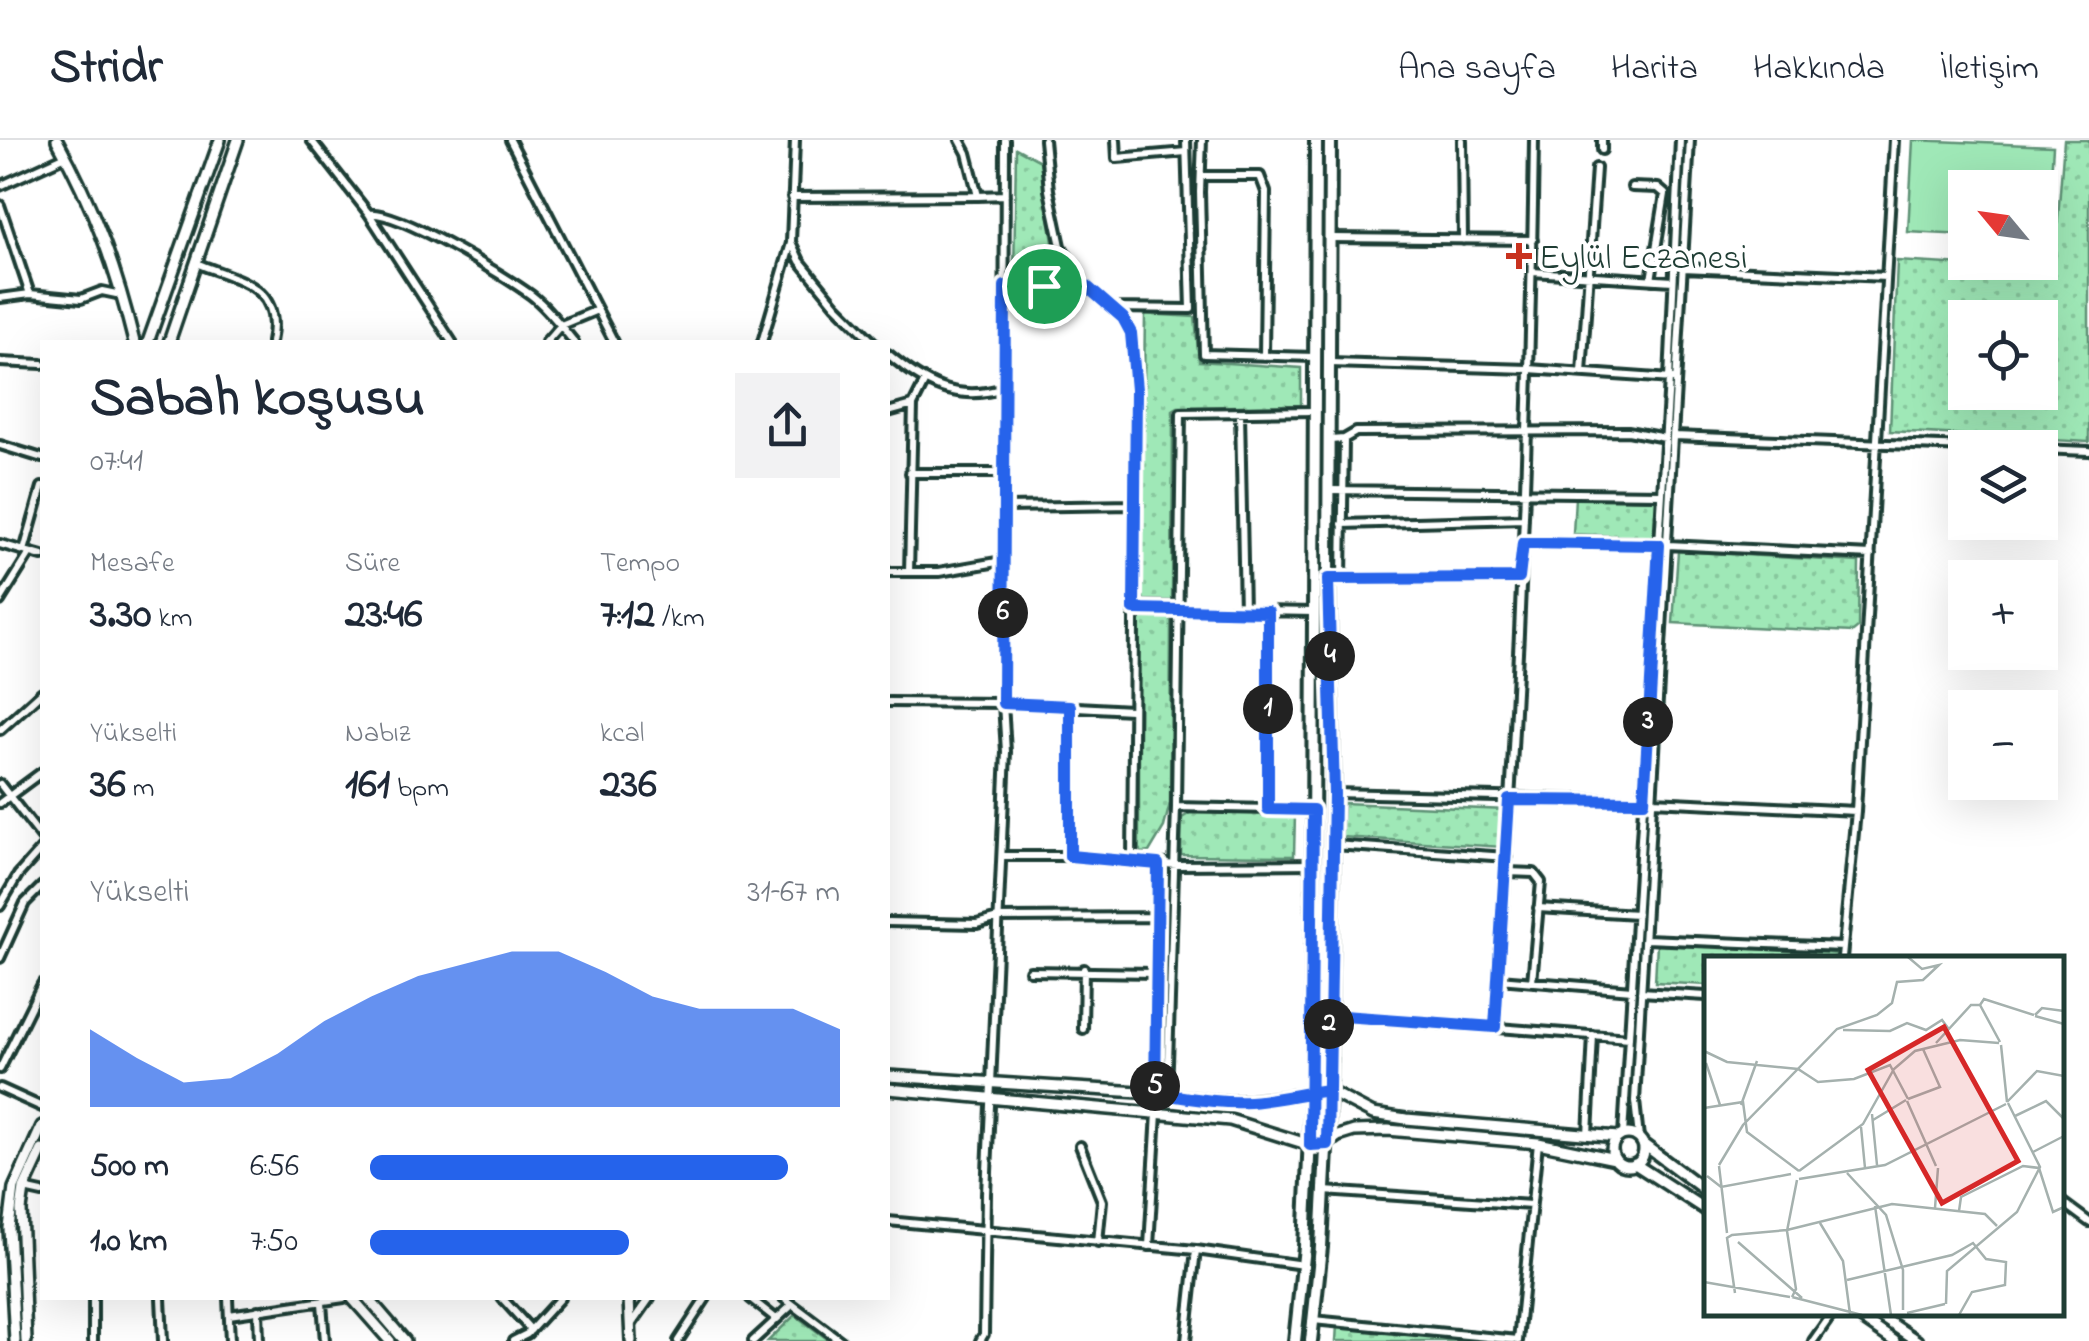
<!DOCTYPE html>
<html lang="tr">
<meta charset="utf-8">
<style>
:root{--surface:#fff;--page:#f2f2f3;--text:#1f2937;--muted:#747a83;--line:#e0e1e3;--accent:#2563eb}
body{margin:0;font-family:"Indie Flower",sans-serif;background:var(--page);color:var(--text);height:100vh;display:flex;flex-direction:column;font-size:38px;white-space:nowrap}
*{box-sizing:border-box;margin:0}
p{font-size:32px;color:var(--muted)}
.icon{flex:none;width:55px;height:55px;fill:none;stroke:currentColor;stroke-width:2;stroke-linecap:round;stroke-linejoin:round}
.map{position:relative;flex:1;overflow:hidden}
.sheet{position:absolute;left:40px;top:200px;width:850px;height:960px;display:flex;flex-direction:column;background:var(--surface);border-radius:0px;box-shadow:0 10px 40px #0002}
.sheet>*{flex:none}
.needle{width:65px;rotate:299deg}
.fabs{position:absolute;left:1948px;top:30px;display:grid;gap:20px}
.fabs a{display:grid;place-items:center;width:110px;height:110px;border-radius:0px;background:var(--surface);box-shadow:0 10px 40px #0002;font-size:50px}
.pin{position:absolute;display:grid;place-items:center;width:85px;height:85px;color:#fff;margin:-42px;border:5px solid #fff;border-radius:50%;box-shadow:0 2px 10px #0007}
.km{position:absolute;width:50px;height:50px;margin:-25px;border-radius:50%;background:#222;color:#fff;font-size:28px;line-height:50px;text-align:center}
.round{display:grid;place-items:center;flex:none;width:105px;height:105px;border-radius:0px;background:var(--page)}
.head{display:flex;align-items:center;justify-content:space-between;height:170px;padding:0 50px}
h1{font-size:55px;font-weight:700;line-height:75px}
.metrics{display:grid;grid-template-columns:repeat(3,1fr);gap:15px;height:170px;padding:10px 50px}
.metrics div{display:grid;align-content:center}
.metrics b{font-size:42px;font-weight:700}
.metrics small{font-size:28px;font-weight:400}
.metrics p{font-size:28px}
.chart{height:280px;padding:20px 50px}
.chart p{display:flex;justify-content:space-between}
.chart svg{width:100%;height:180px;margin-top:10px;fill:var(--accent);opacity:.7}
ul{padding:0 50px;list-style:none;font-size:32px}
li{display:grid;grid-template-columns:160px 120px 1fr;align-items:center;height:75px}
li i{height:25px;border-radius:12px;background:var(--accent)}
header{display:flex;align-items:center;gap:60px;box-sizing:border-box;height:140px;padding:0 50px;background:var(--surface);border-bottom:2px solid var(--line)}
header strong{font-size:48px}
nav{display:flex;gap:55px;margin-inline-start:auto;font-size:35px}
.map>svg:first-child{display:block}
</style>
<header>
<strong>Stridr</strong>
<nav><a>Ana sayfa</a><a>Harita</a><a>Hakkında</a><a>İletişim</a></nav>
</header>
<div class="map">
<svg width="2089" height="1201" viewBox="0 0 2089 1201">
<defs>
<pattern id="park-dots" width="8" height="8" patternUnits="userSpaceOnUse" patternTransform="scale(2.5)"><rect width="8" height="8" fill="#9fe8b7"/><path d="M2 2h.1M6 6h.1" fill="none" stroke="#88c89e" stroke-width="1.8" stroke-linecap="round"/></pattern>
</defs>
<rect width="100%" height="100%" fill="#fff"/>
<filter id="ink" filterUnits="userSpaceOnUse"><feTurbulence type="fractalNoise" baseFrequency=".01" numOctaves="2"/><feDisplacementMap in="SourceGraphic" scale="20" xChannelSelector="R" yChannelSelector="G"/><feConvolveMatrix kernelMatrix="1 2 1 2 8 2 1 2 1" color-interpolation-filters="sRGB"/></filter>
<g filter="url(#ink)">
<!-- grass -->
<path fill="#9fe8b7" stroke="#5f9276" stroke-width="2.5" d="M1913 0 2053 6 2047 100 2040 99V48H1965V95L1908 92Z"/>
<!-- park -->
<path fill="url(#park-dots)" stroke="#5f9276" stroke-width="2.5" fill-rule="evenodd" d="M2064 0H2089V302L1890 291 1897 121 2054 130ZM1965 178H2040V252H1965Z
M1016 8 1040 21 1059 139 1014 140Z
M1145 174 1195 177 1199 221 1301 228V265L1178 267 1173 270 1172 461 1144 460 1141 453Z
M1575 357 1658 360 1657 398 1573 394Z
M1678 411 1859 422 1858 488 1853 492 1673 483Z
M1139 477H1171L1170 663 1164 687 1149 712 1142 713 1139 709Z
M1343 663 1506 670 1503 707 1341 697Z
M1190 673H1295L1294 716 1181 715 1182 678Z
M1657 803 1837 814 1836 818H1706V845L1655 842Z
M795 1175 830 1201H768Z
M1337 1185 1478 1201H1336Z"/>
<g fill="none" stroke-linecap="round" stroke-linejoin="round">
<!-- minor casing -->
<g stroke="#1f3d34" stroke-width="14">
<path id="minor" d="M311 0 369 74 452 202
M510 0 614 202
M795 0 791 102 800 121 836 165 873 202
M960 0 967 13 978 56 1005 55
M1044 0 1049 50 1061 106 1084 144 1123 178 1131 193 1136 249 1132 722
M1116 0 1117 18 1186 12
M1202 0 1200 52 1204 214 1315 217
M1462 0 1463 100
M1602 10V0
M1201 36H1260L1266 52 1264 216
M0 46 66 16
M1632 47 1658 48 1665 54 1651 140
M792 57 978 56
M0 65 30 154
M369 74C398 70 505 136 531 155 548 168 561 186 574 202
M1331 98 1533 100
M196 123C239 141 283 145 271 202
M1683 128 1886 137
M1532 132 1673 141
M1005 145 1084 144
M0 158 30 154 81 159 102 151 121 155
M1113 168 1191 169 1186 0
M546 202 561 185 595 171
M762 202 791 103
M888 214C924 244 956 263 1004 248
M0 222 42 224
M1330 223 1529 229 1672 239
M1582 233 1596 28
M888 272 913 265
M1240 273 1244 471
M1674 296 1994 308
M1330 300 1344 299 1356 292 1628 291 1665 298
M0 305 42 318
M2040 309 2089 311
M910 333H1004
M1329 350 1662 354
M1004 367 1134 365
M1342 384 1524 379
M1523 403 1668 405 1871 415
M0 404 42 416
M24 411 42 347
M888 432H939L1003 421
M909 432 913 265 924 243
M1328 439 1519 438
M1342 439 1344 299
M0 461 30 413
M1134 469 1314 472
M1268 471V669
M888 562 1003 563 1131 570
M1070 567V716
M0 590 42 552
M0 644 42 698
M1334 653 1653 661 1856 671
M0 663 42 632
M1176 667 1313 670
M1334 705 1507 717
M1002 716H1070L1177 725 1313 724
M1507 732 1534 733 1541 742 1532 842
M0 766 18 735 42 708
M1538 768 1637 774
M888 782 977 784 998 778 1156 777
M1646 799 1843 807
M0 818 25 763 42 746
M1842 818 1856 671 1894 0
M1030 831 1155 833
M1499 839 1632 850
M1641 852 1706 856
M1330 875 1629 898
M1495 887C1517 592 1530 296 1534 0
M1083 889 1084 829
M0 929 42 844
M0 948 42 967
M1155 953 1158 724
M1167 955 1176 667 1181 273 1315 271
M1588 995 1593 895
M1623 995 1669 239 1680 0
M1639 998 1635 961 1690 0
M1080 1006 1102 1061 1098 1102
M24 1049 42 1053
M1324 1051 1531 1065
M2062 1062 2089 1082
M888 1081 1196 1110 1303 1125
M1149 1106 1157 973
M93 1158V1201
M161 1158 163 1201
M228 1158 230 1201
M502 1158 531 1190
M750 1158 775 1178
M784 1158 841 1201
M322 1163 325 1201
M258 1170 259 1201
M229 1175 344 1158
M1313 1180 1518 1200
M631 1185 650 1158
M513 1201 527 1194 560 1158
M678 1201 706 1158
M753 1201 791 1166
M980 1201 984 1194 986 1054 1006 612 1003 563 1005 0
M1186 1201 1196 1110
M1518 1201 1538 1003
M1813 1201 1832 1174"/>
</g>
<!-- tertiary casing -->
<g stroke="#1f3d34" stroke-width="16">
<path id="tertiary" d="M57 0C94 67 116 128 134 202
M148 202 220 0
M169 202 238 0
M888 936 1155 953 1222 962 1251 961 1329 951 1373 974 1406 979 1618 997
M888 949 1230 980 1310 1005 1327 1004 1338 996 1354 991 1388 990 1538 1003 1615 1019
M1612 1010a16 16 0 1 1 32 0a16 16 0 1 1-32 0Z
M1643 1004 1706 1051
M1635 1024 1706 1070
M352 1158 390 1201
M368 1158 405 1201
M629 1158 631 1201
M1855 1174 1894 1201
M1877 1174 1917 1201
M15 1201 9 1088 14 1048 42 986
M26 1201 21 1070 24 1049 42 1010"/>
</g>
<!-- secondary casing -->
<g stroke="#1f3d34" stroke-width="18">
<path id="secondary" d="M1295 1201 1305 1107 1312 952 1316 0
M1311 1201 1321 1107 1329 951 1334 653 1328 439 1330 0"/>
</g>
<!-- minor -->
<use href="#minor" stroke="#fff" stroke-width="6"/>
<!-- tertiary -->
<use href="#tertiary" stroke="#fff" stroke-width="9"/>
<!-- secondary -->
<use href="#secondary" stroke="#fff" stroke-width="10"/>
</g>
</g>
<g fill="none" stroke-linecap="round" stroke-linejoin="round" filter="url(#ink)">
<!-- route casing -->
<g stroke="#fff" stroke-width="20">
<path id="route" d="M1044 146 1084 144 1123 178 1131 193 1136 250 1134 469 1268 472V669L1313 670 1310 1005 1327 1004 1329 875 1495 887 1509 660 1644 661 1659 405 1523 403 1519 438 1328 439 1334 654 1329 950C1303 953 1277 960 1250 962 1218 964 1186 957 1155 953L1158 724 1070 716V566L1003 563 1005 146H1044"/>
</g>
<!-- route -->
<use href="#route" stroke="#2563eb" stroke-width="12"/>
</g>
<!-- markers -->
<path fill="#c8321e" stroke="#fff" stroke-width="4" d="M1514 101h10v10h10v10h-10v10h-10v-10h-10v-10h10z"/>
<g text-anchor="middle" stroke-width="8" stroke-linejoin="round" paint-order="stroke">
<!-- poi labels -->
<g font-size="35" fill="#1f3d34" stroke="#fff" text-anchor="start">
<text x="1539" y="128">Eylül Eczanesi</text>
</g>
</g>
<!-- overview -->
<g transform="translate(1704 816)">
<rect width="360" height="360" fill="#fff"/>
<path fill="none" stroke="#a5b1ae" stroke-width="2.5" d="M276 49 280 43 330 59M331 59 338 52 360 55M331 60 360 68M139 74 186 75 203 67 222 74 238 64 244 72M232 87 267 49H276L296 86M297 89 303 146M0 95 23 106 94 113 114 126 150 123 186 109 204 143M2 107 16 149M204 143 236 131 219 93M203 145 232 210M303 146 333 115 360 120M37 149 53 105M0 152 39 146 43 176 95 215M168 158 173 209M311 160 342 145 360 163M169 164 202 144M157 171 161 212M329 196 360 180M15 209 39 169 133 73 173 59 188 47 193 26 219 24 235 9 218 13 204 1M15 210 23 277M95 215 159 168 190 113 211 95 256 84 295 87M143 217 182 259 199 314V354M3 220 17 231 87 218M95 223 181 209 302 148M171 250 187 359M231 252 234 212M255 255 257 241 319 210 335 212 349 256 360 251M116 267 139 305 146 358M34 286 98 342M143 324 248 299 269 287 282 303 302 306 301 329 268 336 255 359M0 326 86 341M31 337 23 282 28 279 83 274 188 248 281 258 293 270M88 341 92 333 83 275 93 224M88 341 158 359M242 348 243 315 313 256 336 211 304 147M203 357 241 348"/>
<path fill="#d62828" fill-opacity="0.15" stroke="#d62828" stroke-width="5" d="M240 71 314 205 238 247 164 114Z"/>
<rect width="360" height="360" fill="none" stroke="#1f3d34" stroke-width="5"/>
</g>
</svg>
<div class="fabs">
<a><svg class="needle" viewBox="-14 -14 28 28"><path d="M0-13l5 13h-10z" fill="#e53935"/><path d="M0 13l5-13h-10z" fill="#747a83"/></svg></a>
<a><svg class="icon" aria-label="locate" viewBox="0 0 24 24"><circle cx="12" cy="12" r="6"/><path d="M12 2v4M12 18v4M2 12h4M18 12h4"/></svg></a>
<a><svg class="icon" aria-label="layers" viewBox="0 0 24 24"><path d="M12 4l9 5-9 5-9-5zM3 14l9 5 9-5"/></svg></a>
<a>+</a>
<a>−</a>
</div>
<div class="pin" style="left:1044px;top:146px;background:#1e9e55"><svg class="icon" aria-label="arrive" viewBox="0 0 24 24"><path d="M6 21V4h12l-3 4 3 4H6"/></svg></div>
<b class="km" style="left:1268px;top:569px">1</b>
<b class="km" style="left:1329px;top:884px">2</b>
<b class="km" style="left:1648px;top:582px">3</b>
<b class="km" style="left:1330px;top:516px">4</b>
<b class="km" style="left:1155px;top:946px">5</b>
<b class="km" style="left:1003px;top:473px">6</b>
<section class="sheet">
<div class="head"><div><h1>Sabah koşusu</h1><p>07:41</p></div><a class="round"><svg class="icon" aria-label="share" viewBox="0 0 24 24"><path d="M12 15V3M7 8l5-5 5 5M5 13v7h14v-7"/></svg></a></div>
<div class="metrics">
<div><p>Mesafe</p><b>3.30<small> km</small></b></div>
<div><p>Süre</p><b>23:46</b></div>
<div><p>Tempo</p><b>7:12<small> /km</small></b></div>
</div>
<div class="metrics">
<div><p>Yükselti</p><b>36<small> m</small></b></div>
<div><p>Nabız</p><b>161<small> bpm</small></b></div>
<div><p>kcal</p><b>236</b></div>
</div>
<div class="chart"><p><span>Yükselti</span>31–67 m</p>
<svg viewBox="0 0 160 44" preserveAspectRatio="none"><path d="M0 44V25L10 32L20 38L30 37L40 31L50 23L60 17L70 12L80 9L90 6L100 6L110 11L120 17L130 20L140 20L150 20L160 25V44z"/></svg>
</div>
<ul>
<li><b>500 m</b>6:56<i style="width:89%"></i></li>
<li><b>1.0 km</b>7:50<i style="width:55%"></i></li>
</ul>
</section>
</div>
